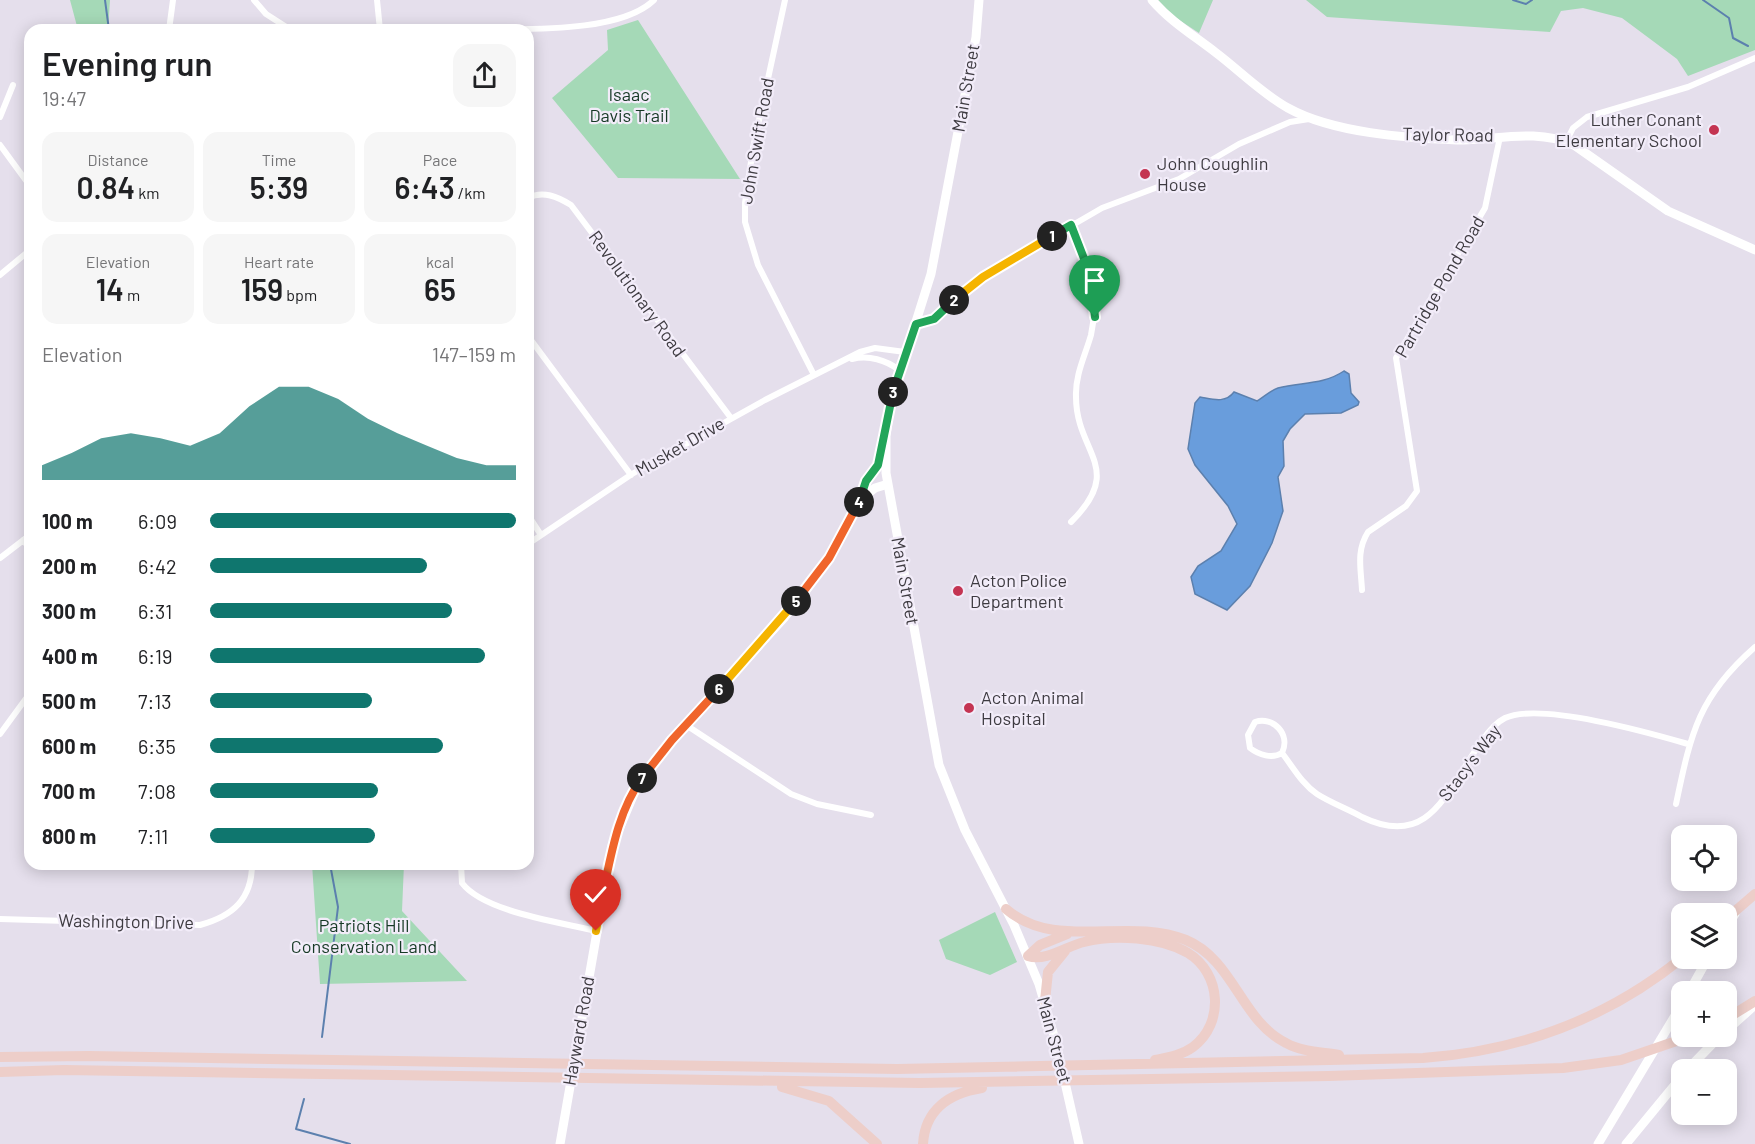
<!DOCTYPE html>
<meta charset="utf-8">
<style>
:root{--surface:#fff;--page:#f6f6f6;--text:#202124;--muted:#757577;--accent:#0f766e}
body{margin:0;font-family:Barlow,sans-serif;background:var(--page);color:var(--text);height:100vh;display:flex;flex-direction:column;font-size:22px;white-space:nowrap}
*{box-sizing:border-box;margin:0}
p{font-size:20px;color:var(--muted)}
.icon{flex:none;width:33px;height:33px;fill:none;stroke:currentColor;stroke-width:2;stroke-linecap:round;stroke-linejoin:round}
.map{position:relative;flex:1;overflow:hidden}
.sheet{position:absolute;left:24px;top:24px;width:510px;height:846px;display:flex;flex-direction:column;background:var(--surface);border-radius:18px;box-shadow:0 3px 15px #0003}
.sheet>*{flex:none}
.controls{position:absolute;left:1671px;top:825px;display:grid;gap:12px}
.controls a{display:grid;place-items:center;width:66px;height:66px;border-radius:12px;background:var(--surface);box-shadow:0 3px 15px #0003;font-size:30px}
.pin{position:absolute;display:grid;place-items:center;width:51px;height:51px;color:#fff;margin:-62px -26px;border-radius:50% 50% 50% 0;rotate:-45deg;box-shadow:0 0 6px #0007}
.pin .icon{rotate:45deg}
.km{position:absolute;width:30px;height:30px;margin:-15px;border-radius:50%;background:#222;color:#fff;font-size:16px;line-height:30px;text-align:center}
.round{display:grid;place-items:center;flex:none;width:63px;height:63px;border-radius:18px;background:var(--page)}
.head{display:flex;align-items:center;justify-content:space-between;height:102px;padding:0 18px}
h1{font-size:33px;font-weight:600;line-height:45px}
.stats{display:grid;grid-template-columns:repeat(3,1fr);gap:9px;height:102px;padding:6px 18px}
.stats div{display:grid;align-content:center;border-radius:15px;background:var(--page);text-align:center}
.stats b{font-size:30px;font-weight:600}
.stats small{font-size:16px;font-weight:400}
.stats p{font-size:16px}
.chart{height:168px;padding:12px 18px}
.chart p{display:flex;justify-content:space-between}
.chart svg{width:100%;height:108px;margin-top:6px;fill:var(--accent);opacity:.7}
ul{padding:0 18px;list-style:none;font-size:20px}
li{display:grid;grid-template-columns:96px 72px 1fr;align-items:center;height:45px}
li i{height:15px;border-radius:8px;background:var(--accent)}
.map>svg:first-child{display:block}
</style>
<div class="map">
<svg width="1755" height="1144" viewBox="0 0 1755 1144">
<rect width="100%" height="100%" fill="#e5dfec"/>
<!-- green -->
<path fill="#a5d9b7" d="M70 0H110L108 30H78Z
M1158 0H1213L1199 33 1173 16Z
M1306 0H1755V50L1688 76 1677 59 1622 18 1583 8 1561 11 1550 32 1327 17Z
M638 20 740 179 618 178 552 98 608 50 607 30Z
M312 864H404L402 911 467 981 320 984Z
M995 912 1017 962 990 975 946 959 939 940Z"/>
<!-- water -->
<path fill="#699ddc" stroke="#5c80ae" stroke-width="1.5" d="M1344 371 1349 374 1351 393 1359 402 1358 405 1341 413 1305 414 1290 429 1283 441 1284 466 1278 477 1283 511 1272 543 1250 586 1227 610 1195 594 1191 577 1198 566 1221 551 1237 524 1228 506 1195 465 1188 449 1195 403 1200 397C1212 399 1225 404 1234 392L1257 401C1264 397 1271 390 1278 388 1302 382 1323 385 1344 371Z"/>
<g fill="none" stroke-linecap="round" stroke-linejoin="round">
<!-- stream -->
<path stroke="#5c80ae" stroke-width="2" d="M105 0 109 30
M1513 0 1526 4 1532 0
M1703 0 1729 18 1733 38 1748 46
M322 1037 338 907 330 864
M304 1099 296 1129 350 1144"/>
<!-- street -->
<path stroke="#fff" stroke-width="6" d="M254 0 266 14 291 30
M377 0 380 30
M785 0 753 148 745 203V222L758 265 814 375
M169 30 173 0
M466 30C516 28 618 35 654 0
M0 117 13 85
M1566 142 1573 128 1587 117 1688 87 1755 58
M0 145 30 186
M528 198C543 190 558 197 571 205L731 418
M1071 225C1086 261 1100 295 1091 335 1085 356 1075 375 1076 397 1076 453 1126 468 1071 522
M0 275 30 250
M916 323 934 319 983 277 1102 208 1179 179 1239 144 1290 122 1309 119
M528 336 631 475
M852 359C869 355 886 360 899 370
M528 515 541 535
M23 540 30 549
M528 544 632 474 765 400 860 352 875 348 905 352
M0 558 30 535
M1362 590C1361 569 1356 551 1368 532L1406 506 1417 491 1396 358 1485 208 1500 137
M686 725 791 794 817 804 871 815
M0 734 30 693
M1282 753C1272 759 1259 755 1250 748L1248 735 1255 722C1273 716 1291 734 1282 753 1293 767 1302 784 1317 794 1331 803 1348 809 1362 817 1432 851 1448 786 1482 741 1488 732 1495 723 1505 718 1540 702 1650 733 1688 744
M1676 804C1691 733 1698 697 1755 647
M461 864 462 883C484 912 560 922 596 931
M0 919 200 925C233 916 252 899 252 864"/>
<!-- secondary -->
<path stroke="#fff" stroke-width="9" d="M979 0 976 37 931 274 891 401 886 436V473L939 765 965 830 1014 925 1039 984 1056 1043 1079 1144
M1152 0C1170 21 1193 35 1215 52 1239 70 1261 93 1288 108 1333 133 1406 138 1457 140 1498 140 1535 128 1574 145L1668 211 1755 250
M861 499 875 488 888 484
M1726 928 1735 914
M1689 992 1708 958
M1726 1031 1755 1005
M1687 1070 1720 1036
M560 1144 612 846 638 784 653 762 784 618 829 558 861 499 866 481 878 465 883 448
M1598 1144 1682 1004
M1626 1144 1682 1076"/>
<!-- highway -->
<path stroke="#edcec9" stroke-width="10" d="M1006 909C1056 952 1127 916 1186 940 1234 960 1241 1021 1286 1043 1302 1052 1322 1052 1339 1055
M1726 919 1755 894
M1067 934 1040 945 1028 956C1046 962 1067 946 1084 942 1114 934 1161 937 1188 953 1221 973 1225 1023 1193 1047 1182 1055 1169 1057 1155 1060
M1045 1001 1048 972 1065 951
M1726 1019 1755 1001
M0 1057 89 1056 897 1069 1423 1058C1519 1051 1607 1019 1682 958
M0 1072 64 1070 920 1083 1329 1076 1563 1068 1621 1060 1691 1036
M782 1087 829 1101 877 1144
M923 1144C925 1109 950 1093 982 1088"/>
</g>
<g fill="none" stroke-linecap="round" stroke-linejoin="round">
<!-- split-1 casing -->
<g stroke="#fff" stroke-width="12">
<path id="split-1" d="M1052 236 1071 225 1090 274 1095 317"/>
</g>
<!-- split-2 casing -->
<g stroke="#fff" stroke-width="12">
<path id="split-2" d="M954 300 983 277 1052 236"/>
</g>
<!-- split-3 casing -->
<g stroke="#fff" stroke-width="12">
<path id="split-3" d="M893 392 916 324 934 319 954 300"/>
</g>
<!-- split-4 casing -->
<g stroke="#fff" stroke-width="12">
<path id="split-4" d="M859 502 866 481 878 465 893 392"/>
</g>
<!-- split-5 casing -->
<g stroke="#fff" stroke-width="12">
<path id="split-5" d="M796 601 829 558 859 502"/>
</g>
<!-- split-6 casing -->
<g stroke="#fff" stroke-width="12">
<path id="split-6" d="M719 689 796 601"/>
</g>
<!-- split-7 casing -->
<g stroke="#fff" stroke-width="12">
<path id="split-7" d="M642 778 672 740 719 689"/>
</g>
<!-- split-8 casing -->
<g stroke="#fff" stroke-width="12">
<path id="split-8" d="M604 888C612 850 619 810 642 778"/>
</g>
<!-- split-9 casing -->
<g stroke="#fff" stroke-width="12">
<path id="split-9" d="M596 931 604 888"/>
</g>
<!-- split-1 -->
<use href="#split-1" stroke="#22a559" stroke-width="8"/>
<!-- split-2 -->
<use href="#split-2" stroke="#f5b400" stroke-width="8"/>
<!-- split-3 -->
<use href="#split-3" stroke="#22a559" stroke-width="8"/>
<!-- split-4 -->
<use href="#split-4" stroke="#22a559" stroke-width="8"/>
<!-- split-5 -->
<use href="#split-5" stroke="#f0652b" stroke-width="8"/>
<!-- split-6 -->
<use href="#split-6" stroke="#f5b400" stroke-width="8"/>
<!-- split-7 -->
<use href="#split-7" stroke="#f0652b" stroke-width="8"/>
<!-- split-8 -->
<use href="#split-8" stroke="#f0652b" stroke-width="8"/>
<!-- split-9 -->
<use href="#split-9" stroke="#f5b400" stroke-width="8"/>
</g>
<!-- markers -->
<g fill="#c43452" stroke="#f2ecf9" stroke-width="2">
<circle cx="1714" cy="130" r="6"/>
<circle cx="1145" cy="174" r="6"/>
<circle cx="958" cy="591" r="6"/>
<circle cx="969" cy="708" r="6"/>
</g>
<g text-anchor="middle" stroke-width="4.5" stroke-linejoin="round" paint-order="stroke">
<!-- street labels -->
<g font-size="18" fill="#3e3b41" stroke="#f2ecf9">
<text transform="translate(966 88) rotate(-80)" y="6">Main Street</text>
<text transform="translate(1448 135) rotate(1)" y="6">Taylor Road</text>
<text transform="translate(757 141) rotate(-80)" y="6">John Swift Road</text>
<text transform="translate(1440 287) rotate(-60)" y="6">Partridge Pond Road</text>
<text transform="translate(637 294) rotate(54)" y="6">Revolutionary Road</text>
<text transform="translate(680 447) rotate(-30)" y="6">Musket Drive</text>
<text transform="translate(905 581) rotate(80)" y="6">Main Street</text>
<text transform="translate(1470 763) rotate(-53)" y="6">Stacy's Way</text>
<text transform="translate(126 922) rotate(1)" y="6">Washington Drive</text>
<text transform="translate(579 1031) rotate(-80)" y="6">Hayward Road</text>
<text transform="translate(1054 1040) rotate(75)" y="6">Main Street</text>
</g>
<!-- park labels -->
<g font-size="18" fill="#163925" stroke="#f2ecf9">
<text x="629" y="101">Isaac<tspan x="629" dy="21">Davis Trail</tspan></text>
<text x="364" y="932">Patriots Hill<tspan x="364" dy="21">Conservation Land</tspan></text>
</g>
<!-- poi labels -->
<g font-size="18" fill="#3e3b41" stroke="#f2ecf9" text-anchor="start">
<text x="1702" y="126" text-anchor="end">Luther Conant<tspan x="1702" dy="21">Elementary School</tspan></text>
<text x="1157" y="170">John Coughlin<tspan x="1157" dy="21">House</tspan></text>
<text x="970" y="587">Acton Police<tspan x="970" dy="21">Department</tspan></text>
<text x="981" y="704">Acton Animal<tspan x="981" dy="21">Hospital</tspan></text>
</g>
</g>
</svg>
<div class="controls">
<a><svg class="icon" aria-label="locate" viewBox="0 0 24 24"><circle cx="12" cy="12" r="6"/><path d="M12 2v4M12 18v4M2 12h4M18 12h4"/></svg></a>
<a><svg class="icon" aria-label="layers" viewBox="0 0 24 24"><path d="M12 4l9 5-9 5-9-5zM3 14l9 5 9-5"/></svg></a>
<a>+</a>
<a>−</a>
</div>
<div class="pin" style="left:1095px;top:317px;background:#1e9e55"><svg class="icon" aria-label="arrive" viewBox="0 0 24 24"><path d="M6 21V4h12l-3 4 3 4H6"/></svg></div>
<div class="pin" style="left:596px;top:931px;background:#d93025"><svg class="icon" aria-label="check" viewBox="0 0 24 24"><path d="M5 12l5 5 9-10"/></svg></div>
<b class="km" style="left:1052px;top:236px">1</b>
<b class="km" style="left:954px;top:300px">2</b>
<b class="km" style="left:893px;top:392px">3</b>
<b class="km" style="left:859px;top:502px">4</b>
<b class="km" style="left:796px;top:601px">5</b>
<b class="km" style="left:719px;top:689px">6</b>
<b class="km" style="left:642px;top:778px">7</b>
<section class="sheet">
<div class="head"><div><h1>Evening run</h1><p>19:47</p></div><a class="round"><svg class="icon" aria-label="share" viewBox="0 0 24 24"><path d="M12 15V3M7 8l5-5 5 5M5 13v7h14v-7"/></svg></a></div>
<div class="stats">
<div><p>Distance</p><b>0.84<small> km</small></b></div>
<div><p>Time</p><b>5:39</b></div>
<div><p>Pace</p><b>6:43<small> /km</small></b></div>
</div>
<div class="stats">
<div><p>Elevation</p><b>14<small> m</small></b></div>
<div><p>Heart rate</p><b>159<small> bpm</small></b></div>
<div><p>kcal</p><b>65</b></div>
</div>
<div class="chart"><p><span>Elevation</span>147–159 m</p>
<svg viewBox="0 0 160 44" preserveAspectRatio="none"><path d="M0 44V38L10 33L20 27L30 25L40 27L50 30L60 25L70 14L80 6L90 6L100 11L110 19L120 25L130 30L140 35L150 38L160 38V44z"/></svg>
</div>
<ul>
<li><b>100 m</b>6:09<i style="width:100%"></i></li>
<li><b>200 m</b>6:42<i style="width:71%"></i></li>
<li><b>300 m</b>6:31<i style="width:79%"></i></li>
<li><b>400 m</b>6:19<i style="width:90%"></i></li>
<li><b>500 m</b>7:13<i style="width:53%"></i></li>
<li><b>600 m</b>6:35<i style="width:76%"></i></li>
<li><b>700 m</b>7:08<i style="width:55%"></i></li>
<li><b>800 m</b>7:11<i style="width:54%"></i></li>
</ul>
</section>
</div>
